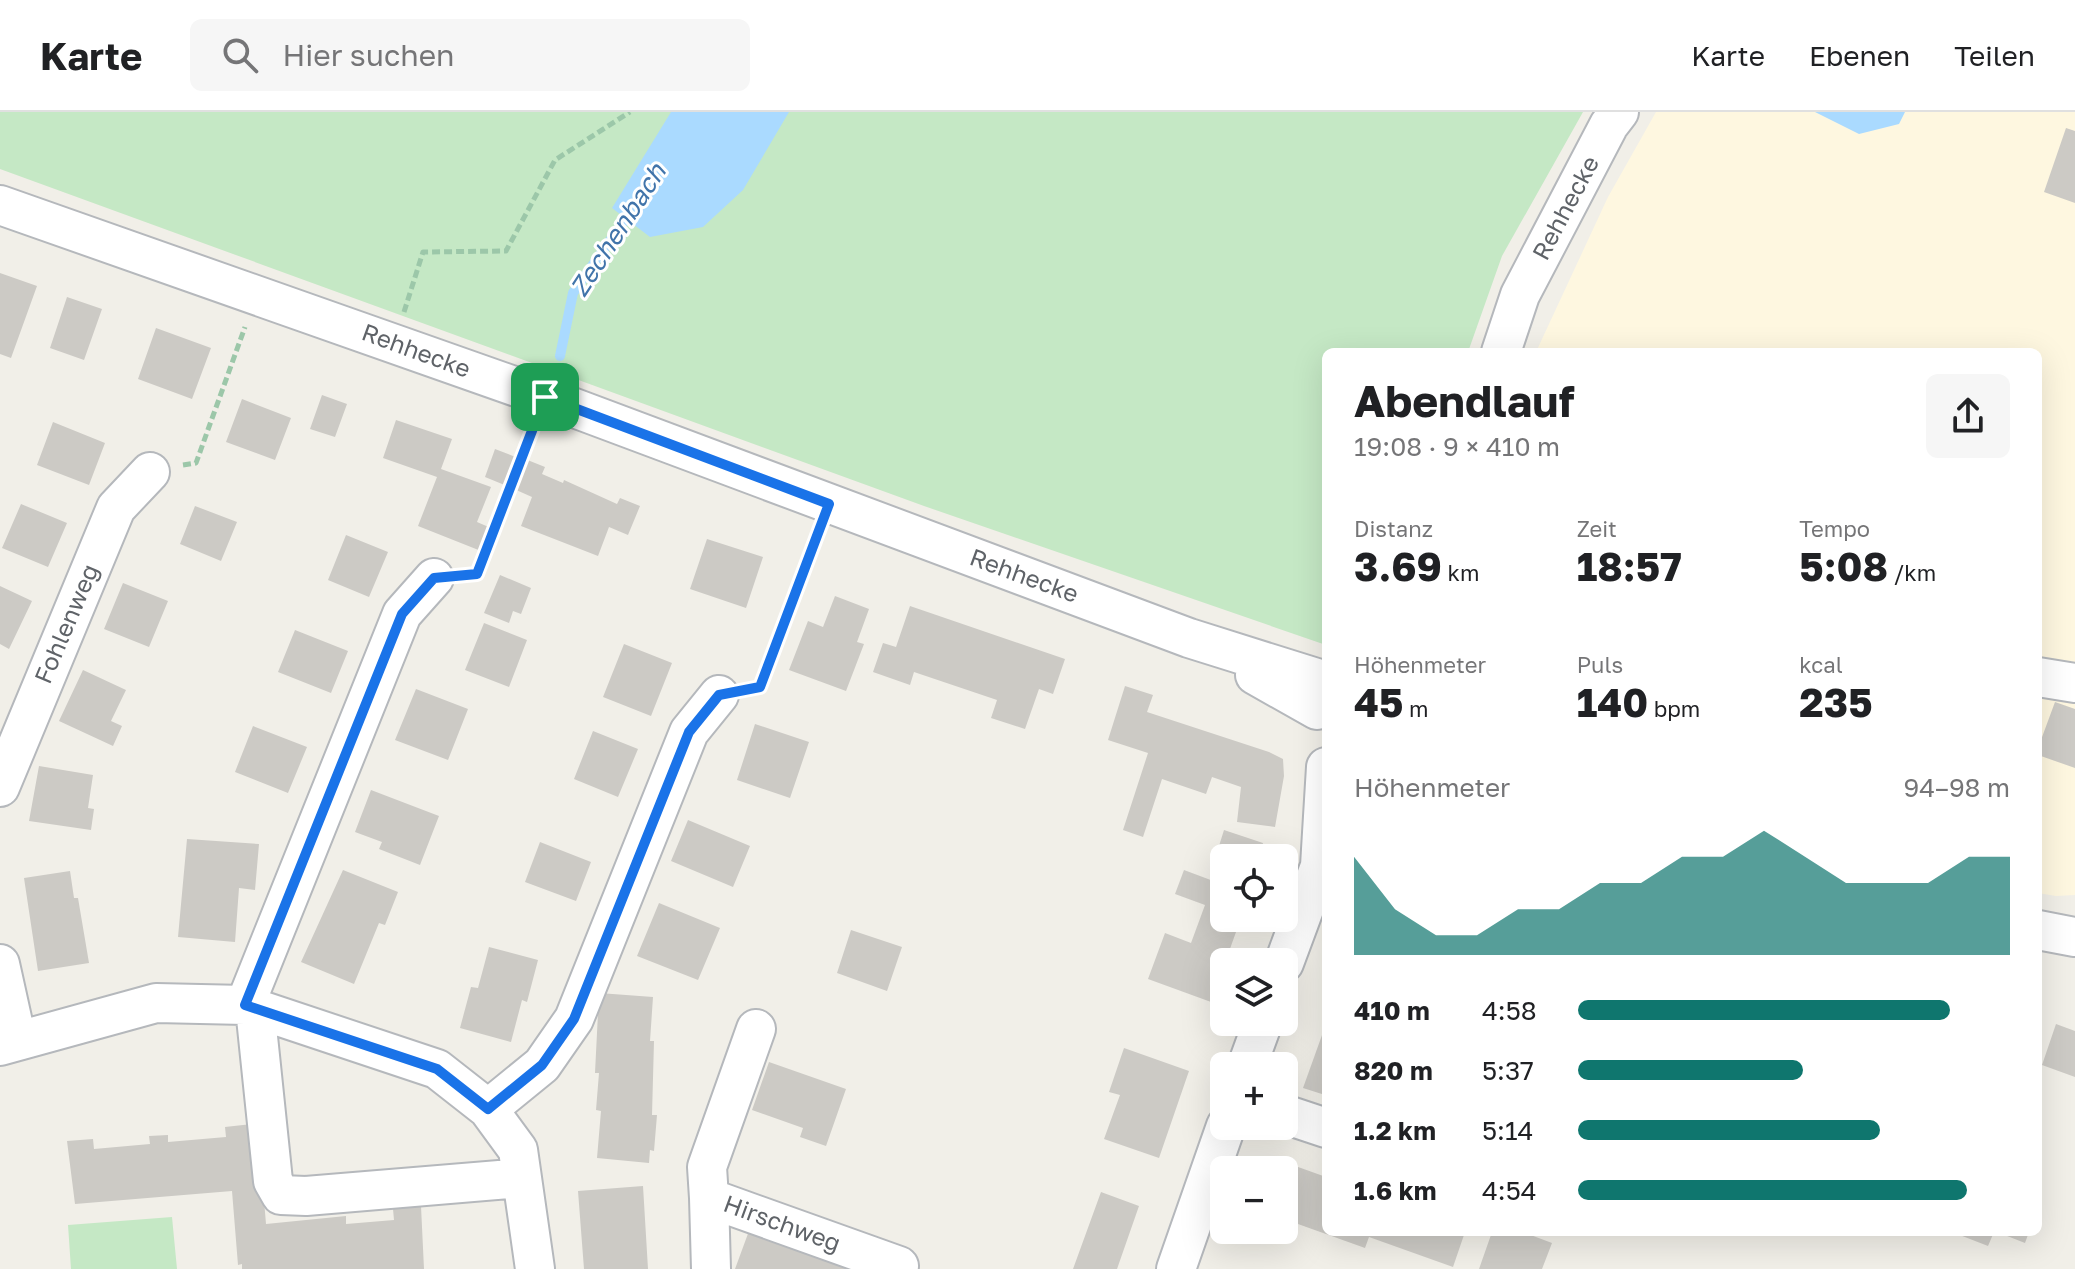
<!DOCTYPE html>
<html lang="de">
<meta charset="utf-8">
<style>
:root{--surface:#fff;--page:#f6f6f6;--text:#202124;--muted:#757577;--line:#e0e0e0;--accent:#0f766e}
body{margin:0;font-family:"Golos Text",sans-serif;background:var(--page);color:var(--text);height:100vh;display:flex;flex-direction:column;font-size:30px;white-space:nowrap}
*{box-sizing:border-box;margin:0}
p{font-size:26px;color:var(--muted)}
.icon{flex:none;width:44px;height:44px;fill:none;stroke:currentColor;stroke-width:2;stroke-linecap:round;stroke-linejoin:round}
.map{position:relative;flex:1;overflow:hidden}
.side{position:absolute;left:1322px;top:236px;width:720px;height:888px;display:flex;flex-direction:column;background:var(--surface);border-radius:12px;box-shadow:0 8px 32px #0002}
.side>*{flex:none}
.buttons{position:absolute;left:1210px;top:732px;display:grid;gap:16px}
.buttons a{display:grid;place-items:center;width:88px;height:88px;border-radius:12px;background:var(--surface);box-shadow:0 8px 32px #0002;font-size:40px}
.pin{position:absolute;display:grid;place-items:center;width:68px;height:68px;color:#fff;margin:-34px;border-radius:16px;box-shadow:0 4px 12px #0006}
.round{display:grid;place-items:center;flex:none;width:84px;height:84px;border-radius:12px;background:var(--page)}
.head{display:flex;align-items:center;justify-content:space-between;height:136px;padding:0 32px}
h1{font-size:44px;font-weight:700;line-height:60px}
.figures{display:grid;grid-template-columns:repeat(3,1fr);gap:12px;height:136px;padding:8px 32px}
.figures div{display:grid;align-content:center}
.figures b{font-size:40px;font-weight:700}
.figures small{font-size:22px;font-weight:400}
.figures p{font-size:22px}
.chart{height:224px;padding:16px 32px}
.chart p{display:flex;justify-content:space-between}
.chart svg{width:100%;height:144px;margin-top:8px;fill:var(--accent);opacity:.7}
ul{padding:0 32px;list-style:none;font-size:26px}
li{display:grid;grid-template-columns:128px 96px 1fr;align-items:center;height:60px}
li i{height:20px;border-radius:10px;background:var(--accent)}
header{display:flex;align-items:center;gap:48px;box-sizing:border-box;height:112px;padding:0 40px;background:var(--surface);border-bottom:2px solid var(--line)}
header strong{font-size:38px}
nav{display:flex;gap:44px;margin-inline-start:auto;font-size:28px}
.search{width:560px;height:72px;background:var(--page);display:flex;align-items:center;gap:20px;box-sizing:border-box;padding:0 28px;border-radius:12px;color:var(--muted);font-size:30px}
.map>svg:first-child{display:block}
</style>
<header>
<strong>Karte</strong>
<div class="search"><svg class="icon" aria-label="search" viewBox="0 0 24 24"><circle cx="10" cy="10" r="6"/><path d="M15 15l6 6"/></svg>Hier suchen</div>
<nav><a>Karte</a><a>Ebenen</a><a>Teilen</a></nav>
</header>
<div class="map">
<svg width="2075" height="1157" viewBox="0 0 2075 1157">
<rect width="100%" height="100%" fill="#f1efe8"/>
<!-- commercial -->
<path fill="#fef7e0" d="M1656 0H2075V783L2056 784 2038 781V240H1536L1608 85Z"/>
<!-- green -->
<path fill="#c5e8c5" d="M0 0H1583L1502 144 1468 240H1326V532H1323L924 394 0 57Z
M172 1105 177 1157H71L68 1113Z"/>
<!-- water -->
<path fill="#aadaff" d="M671 0H789L743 78 703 115 650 125 612 96Z
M1815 0H1905L1899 12 1859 22Z"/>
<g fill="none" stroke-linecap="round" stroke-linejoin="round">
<!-- stream -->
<path stroke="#aadaff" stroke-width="10" d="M560 244 573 181 633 96"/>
</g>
<!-- building -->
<path fill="#cccac5" d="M2066 16 2075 19V91L2044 80Z
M0 161 37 174 11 246 0 242Z
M67 185 102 197 84 248 50 236Z
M156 216 211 236 192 287 138 267Z
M322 283 347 292 335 325 310 317Z
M242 287 291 306 275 348 226 330Z
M396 308 452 327 441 357 491 375 477 410 491 416 481 439 418 414 437 365 383 346Z
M53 310 105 331 89 373 37 353Z
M495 337 518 346 507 374 485 365Z
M525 347 545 355 542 362 563 371 564 368 617 392 620 386 640 394 628 423 609 415 598 444 521 414 532 385 514 377Z
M21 392 67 411 48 455 2 436Z
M195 394 237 410 221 449 180 432Z
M346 423 388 440 369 485 328 468Z
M707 427 763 445 746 496 690 477Z
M500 463 531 476 521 502 513 499 509 511 484 501Z
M123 471 168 489 149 535 104 517Z
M0 474 32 489 9 537 0 532Z
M835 484 869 497 857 530 864 532 846 579 789 558 808 509 823 515Z
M910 494 1065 547 1053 582 1039 577 1025 617 991 606 997 588 914 560 910 573 873 560 883 531 896 535Z
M484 511 527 528 509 575 465 558Z
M295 518 348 539 331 581 278 560Z
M624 532 672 551 651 604 603 585Z
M83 558 126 578 111 609 122 614 113 634 59 609Z
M1125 574 1153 583 1147 600 1269 640 1283 647 1284 664 1275 715 1237 710 1241 675 1212 665 1206 682 1162 667 1143 725 1123 718 1148 641 1108 628Z
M416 577 468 597 448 648 395 628Z
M2055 590 2075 597V656L2038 643V636Z
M755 612 809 630 790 686 737 668Z
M253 614 307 635 288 681 235 660Z
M593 619 638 637 618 685 574 667Z
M39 654 93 663 88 696 94 697 91 718 29 709Z
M371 678 439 704 420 753 379 737 382 730 355 720Z
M688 708 750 734 733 775 671 749Z
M1224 718 1263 731 1259 746H1224V757L1213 753Z
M187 727 259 732 255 778 239 776 235 830 178 825Z
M540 730 591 750 576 789 525 770Z
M343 758 398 780 385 813 379 811 354 872 301 850Z
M1184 758 1224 773V806H1241L1211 890 1148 867 1165 821 1191 831 1205 793 1175 782Z
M70 759 74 786H78L89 851 38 859 24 766Z
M659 791 720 816 698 868 637 844Z
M851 818 902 835 887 879 837 861Z
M489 835 538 848 527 890 522 888 511 930 460 916 471 875 478 876Z
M599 881 653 885 650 929H654L652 1003H657L654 1039 650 1038 649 1051 597 1046 601 999 596 998 599 961H595Z
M1326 912V982L1325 983 1303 976Z
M2056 912 2075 919V965L2042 953Z
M1124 936 1189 959 1159 1046 1104 1027 1120 983 1109 980Z
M769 950 846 977 826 1034 800 1025 803 1016 752 998Z
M252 1012 263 1076 266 1112 346 1104V1112L394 1108 393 1097 421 1094 424 1157H242V1152L238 1153 232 1079 75 1092 67 1029 93 1027 94 1037 150 1032 149 1024 168 1023V1030L226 1025 225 1015Z
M1273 1046 1326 1065V1120H1465L1453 1155 1369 1125 1365 1136 1284 1107V1058H1269Z
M643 1074 648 1157H584L578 1079Z
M1101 1080 1139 1094 1117 1157H1073Z
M753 1108 882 1157H735Z
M1492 1120H1523L1552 1131 1542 1157H1479Z
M1952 1120H1994L1988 1134Z
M1997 1120H2029L2025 1131Z"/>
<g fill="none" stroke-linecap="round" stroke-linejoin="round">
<!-- minor casing -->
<g stroke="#b5b8bc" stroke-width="42">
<path id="minor" d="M0 93 545 285 1189 526 1326 569
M1501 240 1520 183 1609 13 1619 0
M1255 563 1317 598
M2038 565 2075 571
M0 675 116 396 150 360
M1320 754 1326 655
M2038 818 2075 825
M1284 851 1320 754 1326 745
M0 852 17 929
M245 893 402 502 434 466
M255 896 273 1069 281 1083 306 1084 522 1066
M0 934 156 891 245 893 437 957 488 997 518 1038 535 1157
M1247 954 1263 910
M488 997 542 953 574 907 689 620 719 583
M1284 1002 1326 1016
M709 1086 707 1055 756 917
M711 1157 709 1086 899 1154
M1176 1157 1226 1014"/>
</g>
<!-- path -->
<path stroke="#9cc7a9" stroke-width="5" stroke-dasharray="8 4" stroke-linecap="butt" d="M404 200 423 140 506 139 555 48 630 0
M183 353 196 351 245 215
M467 463 477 462 533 317
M751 577 760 575 817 424"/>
<!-- minor -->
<use href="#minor" stroke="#fff" stroke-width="38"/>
</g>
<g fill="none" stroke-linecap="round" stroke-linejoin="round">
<!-- route casing -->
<g stroke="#fff" stroke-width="16">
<path id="route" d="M545 285 829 392 760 575 719 583 689 620 574 907 542 953 488 997 437 957 245 893 402 502 434 466 477 462Z"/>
</g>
<!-- route -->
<use href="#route" stroke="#1a73e8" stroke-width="10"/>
</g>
<g text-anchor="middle" stroke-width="6" stroke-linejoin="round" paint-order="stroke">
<!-- street labels -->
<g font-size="24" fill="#5f6368" stroke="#fff">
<text transform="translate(1566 96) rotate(-62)" y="8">Rehhecke</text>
<text transform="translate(416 239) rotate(20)" y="8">Rehhecke</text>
<text transform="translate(1024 464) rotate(20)" y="8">Rehhecke</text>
<text transform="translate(67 512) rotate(-67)" y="8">Fohlenweg</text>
<text transform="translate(782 1112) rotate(20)" y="8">Hirschweg</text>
</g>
<!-- water labels -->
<g font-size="26" font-style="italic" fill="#4174aa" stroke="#fff">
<text transform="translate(618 118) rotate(-57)" y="9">Zechenbach</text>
</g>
</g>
</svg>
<div class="buttons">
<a><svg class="icon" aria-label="locate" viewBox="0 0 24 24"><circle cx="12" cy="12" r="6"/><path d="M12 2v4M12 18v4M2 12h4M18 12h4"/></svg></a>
<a><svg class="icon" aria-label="layers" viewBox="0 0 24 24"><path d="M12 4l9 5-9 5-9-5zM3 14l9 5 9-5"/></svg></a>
<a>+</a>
<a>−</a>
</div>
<div class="pin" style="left:545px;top:285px;background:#1e9e55"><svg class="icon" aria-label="arrive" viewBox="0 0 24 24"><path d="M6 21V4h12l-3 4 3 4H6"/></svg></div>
<section class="side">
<div class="head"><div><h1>Abendlauf</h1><p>19:08 · 9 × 410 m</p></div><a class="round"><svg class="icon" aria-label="share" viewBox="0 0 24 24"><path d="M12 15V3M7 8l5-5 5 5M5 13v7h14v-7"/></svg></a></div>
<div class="figures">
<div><p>Distanz</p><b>3.69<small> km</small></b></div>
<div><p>Zeit</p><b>18:57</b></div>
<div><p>Tempo</p><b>5:08<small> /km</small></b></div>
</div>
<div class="figures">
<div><p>Höhenmeter</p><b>45<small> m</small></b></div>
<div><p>Puls</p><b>140<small> bpm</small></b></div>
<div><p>kcal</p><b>235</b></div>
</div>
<div class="chart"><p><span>Höhenmeter</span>94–98 m</p>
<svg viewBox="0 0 160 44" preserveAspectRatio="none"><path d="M0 44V14L10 30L20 38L30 38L40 30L50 30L60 22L70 22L80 14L90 14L100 6L110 14L120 22L130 22L140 22L150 14L160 14V44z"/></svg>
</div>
<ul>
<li><b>410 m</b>4:58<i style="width:86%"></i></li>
<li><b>820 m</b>5:37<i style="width:52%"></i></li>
<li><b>1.2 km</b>5:14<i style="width:70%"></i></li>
<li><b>1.6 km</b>4:54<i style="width:90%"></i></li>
</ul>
</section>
</div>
